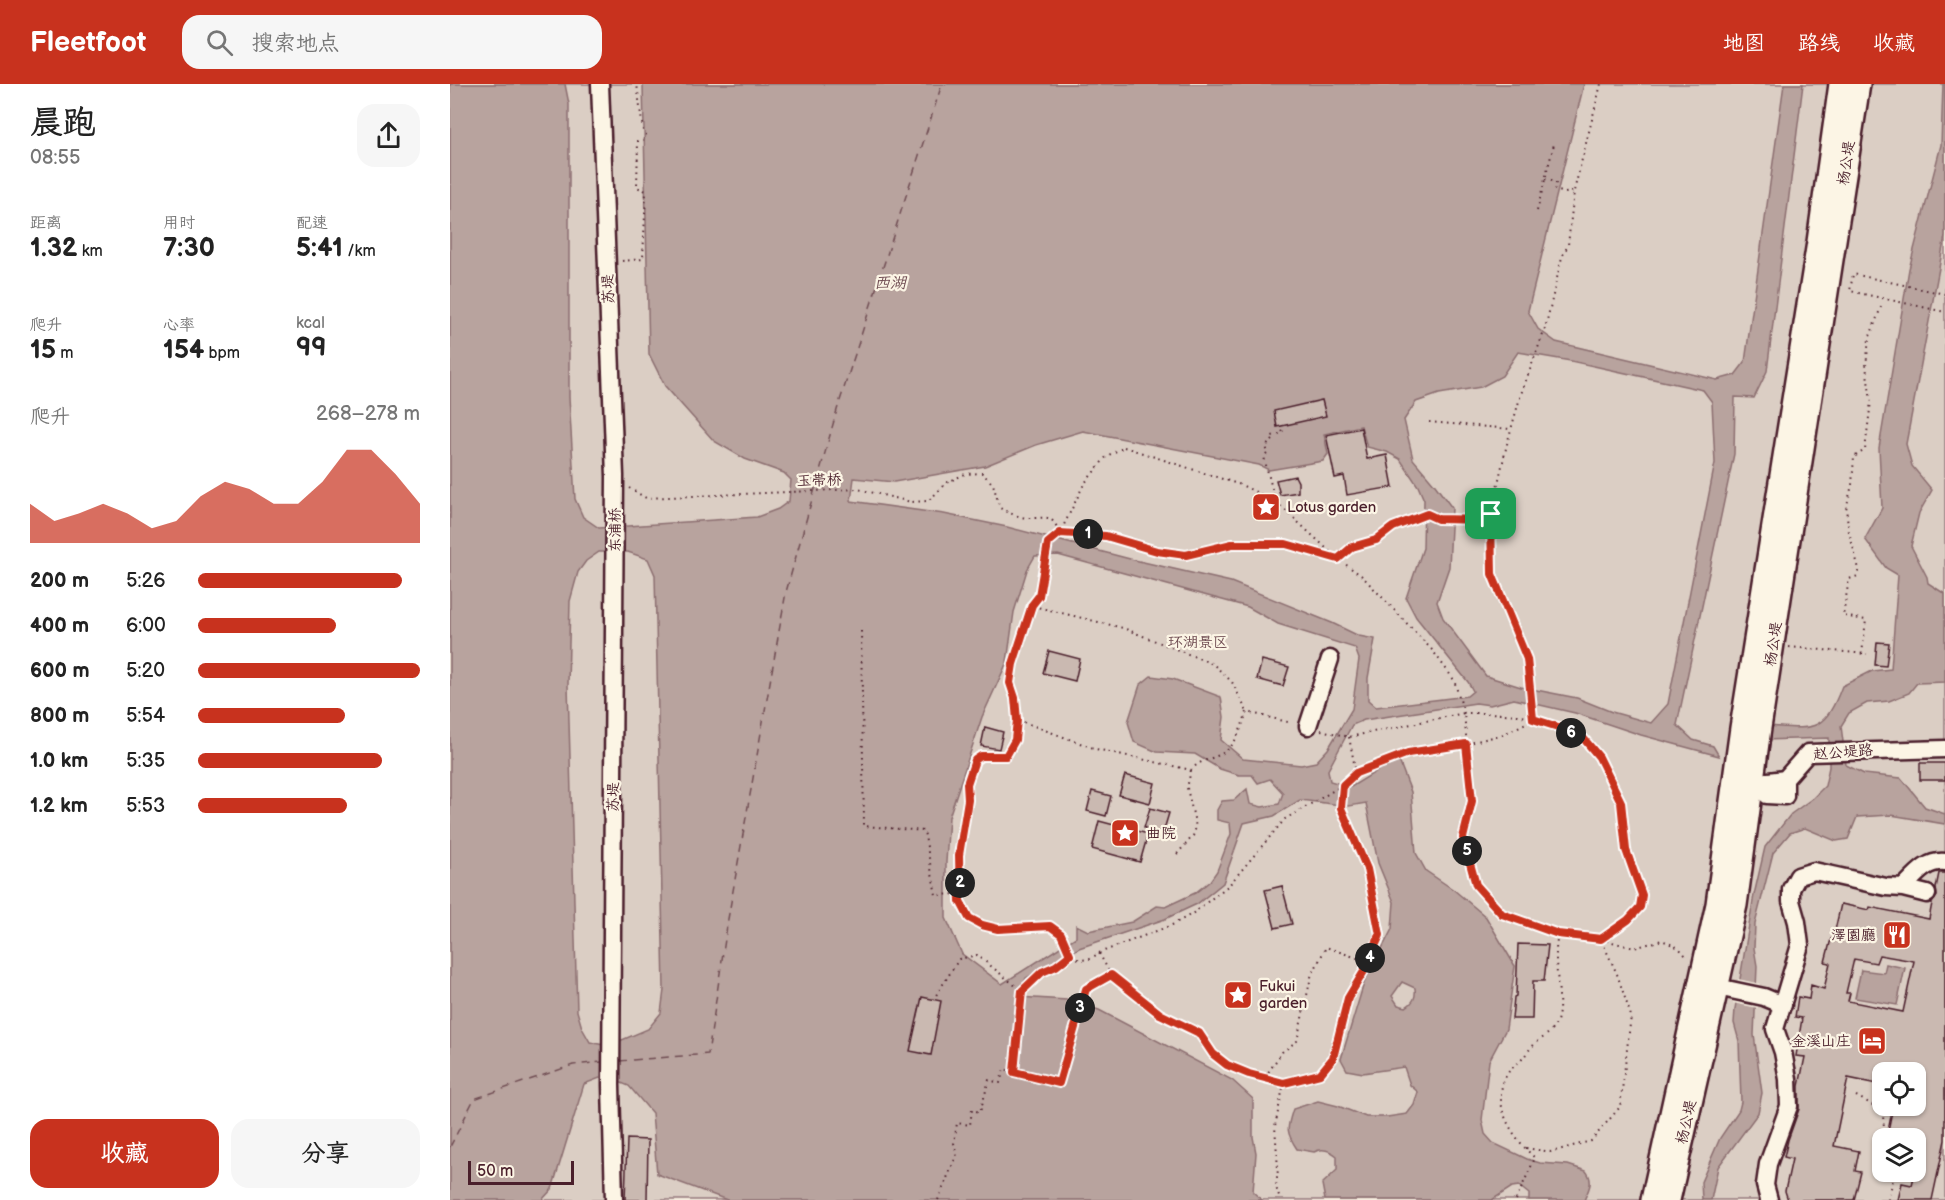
<!DOCTYPE html>
<html lang="zh">
<meta charset="utf-8">
<style>
:root{--surface:#fff;--page:#f6f6f6;--text:#222;--muted:#767676;--accent:#c8321e}
body{margin:0;font-family:"Balsamiq Sans","LXGW WenKai TC",sans-serif;background:var(--page);color:var(--text);height:100vh;display:flex;flex-direction:column;font-size:22px;white-space:nowrap}
*{box-sizing:border-box;margin:0}
p{font-size:20px;color:var(--muted)}
.icon{flex:none;width:33px;height:33px;fill:none;stroke:currentColor;stroke-width:2;stroke-linecap:round;stroke-linejoin:round}
.map{position:relative;flex:1;overflow:hidden}
.panel{display:flex;flex-direction:column;background:var(--surface);width:450px}
.panel>*{flex:none}
.controls{position:absolute;left:1422px;top:978px;display:grid;gap:12px}
.controls a{display:grid;place-items:center;width:54px;height:54px;border-radius:12px;background:var(--surface);box-shadow:0 2px 4px #0004;font-size:30px}
.scale{position:absolute;left:18px;bottom:15px;width:106px;box-sizing:border-box;padding-left:6px;border:3px solid #4a1f2b;border-top:0;font-size:16px;line-height:21px;white-space:nowrap;color:#4a1f2b;-webkit-text-stroke:4px #fcf5e5;paint-order:stroke}
.pin{position:absolute;display:grid;place-items:center;width:51px;height:51px;color:#fff;margin:-26px;border-radius:12px;box-shadow:0 3px 9px #0006}
.km{position:absolute;width:30px;height:30px;margin:-15px;border-radius:50%;background:#222;color:#fff;font-size:16px;line-height:30px;text-align:center}
.round{display:grid;place-items:center;flex:none;width:63px;height:63px;border-radius:18px;background:var(--page)}
.overview{display:flex;align-items:center;justify-content:space-between;height:102px;padding:0 30px}
h1{font-size:33px;font-weight:600;line-height:45px}
.stats{display:grid;grid-template-columns:repeat(3,1fr);gap:9px;height:102px;padding:6px 30px}
.stats div{display:grid;align-content:center}
.stats b{font-size:26px;font-weight:600}
.stats small{font-size:16px;font-weight:400}
.stats p{font-size:16px}
.chart{height:168px;padding:12px 30px}
.chart p{display:flex;justify-content:space-between}
.chart svg{width:100%;height:108px;margin-top:6px;fill:var(--accent);opacity:.7}
.primary-button{display:flex;gap:12px;margin-top:auto;padding:12px 30px}
.primary-button a{flex:1;height:69px;border-radius:18px;background:var(--accent);color:#fff;font-size:24px;font-weight:600;line-height:69px;text-align:center}
.primary-button a+a{background:var(--page);color:var(--text)}
ul{padding:0 30px;list-style:none;font-size:20px}
li{display:grid;grid-template-columns:96px 72px 1fr;align-items:center;height:45px}
li i{height:15px;border-radius:8px;background:var(--accent)}
header{display:flex;align-items:center;gap:36px;box-sizing:border-box;height:84px;padding:0 30px;background:var(--accent);color:#fff}
header strong{font-size:28px}
nav{display:flex;gap:33px;margin-inline-start:auto;font-size:21px}
.search{width:420px;height:54px;background:var(--page);display:flex;align-items:center;gap:15px;box-sizing:border-box;padding:0 21px;border-radius:18px;color:var(--muted);font-size:22px}
main{display:flex;flex:1;min-height:0}
.map>svg:first-child{display:block}
</style>
<header>
<strong>Fleetfoot</strong>
<div class="search"><svg class="icon" aria-label="search" viewBox="0 0 24 24"><circle cx="10" cy="10" r="6"/><path d="M15 15l6 6"/></svg>搜索地点</div>
<nav><a>地图</a><a>路线</a><a>收藏</a></nav>
</header>
<main>
<section class="panel">
<div class="overview"><div><h1>晨跑</h1><p>08:55</p></div><a class="round"><svg class="icon" aria-label="share" viewBox="0 0 24 24"><path d="M12 15V3M7 8l5-5 5 5M5 13v7h14v-7"/></svg></a></div>
<div class="stats">
<div><p>距离</p><b>1.32<small> km</small></b></div>
<div><p>用时</p><b>7:30</b></div>
<div><p>配速</p><b>5:41<small> /km</small></b></div>
</div>
<div class="stats">
<div><p>爬升</p><b>15<small> m</small></b></div>
<div><p>心率</p><b>154<small> bpm</small></b></div>
<div><p>kcal</p><b>99</b></div>
</div>
<div class="chart"><p><span>爬升</span>268–278 m</p>
<svg viewBox="0 0 160 44" preserveAspectRatio="none"><path d="M0 44V28L10 35L20 32L30 28L40 32L50 38L60 35L70 25L80 19L90 22L100 28L110 28L120 19L130 6L140 6L150 16L160 28V44z"/></svg>
</div>
<ul>
<li><b>200 m</b>5:26<i style="width:92%"></i></li>
<li><b>400 m</b>6:00<i style="width:62%"></i></li>
<li><b>600 m</b>5:20<i style="width:100%"></i></li>
<li><b>800 m</b>5:54<i style="width:66%"></i></li>
<li><b>1.0 km</b>5:35<i style="width:83%"></i></li>
<li><b>1.2 km</b>5:53<i style="width:67%"></i></li>
</ul>
<div class="primary-button"><a>收藏</a><a>分享</a></div>
</section>
<div class="map">
<svg width="1495" height="1116" viewBox="0 0 1495 1116">
<rect width="100%" height="100%" fill="#f5ecde"/>
<filter id="ink" filterUnits="userSpaceOnUse"><feTurbulence type="fractalNoise" baseFrequency=".0167" numOctaves="2"/><feDisplacementMap in="SourceGraphic" scale="12" xChannelSelector="R" yChannelSelector="G"/><feConvolveMatrix kernelMatrix="1 2 1 2 8 2 1 2 1" color-interpolation-filters="sRGB"/></filter>
<g filter="url(#ink)">
<!-- green -->
<path fill="#dbcec4" stroke="#927678" stroke-width="1.5" fill-rule="evenodd" d="M0 0H1495V1116H0ZM1432 988H1466V1022H1432ZM1432 1054H1466V1088H1432Z"/>
<!-- water -->
<path fill="#b8a39e" stroke="#8c6e70" stroke-width="1.5" fill-rule="evenodd" d="M0 0H115L119 20V313L125 415 133 433 149 444 307 433 328 425 339 417 341 396 334 389 295 375 264 357 215 302 199 270 193 0H1134L1078 227 1088 245 1106 258 1267 296 1285 291 1295 278 1334 0H1353L1317 287 1304 314 1285 313 1284 370 1227 641 1243 656 1263 662 1269 672 1191 651 1125 629 1064 615 1040 621 1026 619 914 636 902 641 878 686 880 697 901 703 948 674 961 708 966 769 976 787 1004 806 1036 833 1065 882 1056 945 1039 977 1032 1036 1035 1050 1043 1059 1077 1075 1090 1079 1118 1081 1136 1087C1144 1097 1139 1105 1134 1116H1079V1110L1069 1102 1062 1103 1042 1116H875L872 1100 887 1086V1072C880 1066 873 1063 864 1068L847 1065C835 1047 837 1044 843 1025L868 1017 888 1022 916 1033H937L957 1030 964 1021 968 1008 960 1001 954 983 913 989 897 986 891 975 914 899 942 845 944 818 928 779 916 719 899 722 850 716 824 732 794 739 773 799 747 820 715 835 629 864 576 894 568 913 617 916 649 926 782 996 803 1015V1053L806 1069 803 1108 812 1116H277L207 1090 202 1029 179 1002 155 992 134 1000 102 1105 92 1116H0ZM1068 268 1121 277 1253 306 1262 318 1265 379 1218 620 1201 639 1162 628 1127 614 1071 603 1036 592 993 534 987 518 999 483 1002 424 985 401 963 375 954 336 966 318 989 310 1031 303 1052 292ZM911 342 917 363 937 368 950 375 968 402 974 416 973 464 956 514 966 533 1018 598 1023 607 1017 612 926 623 918 616V594L925 555 909 552 882 539 781 498 680 475 557 443 494 430 401 417 404 394 444 398 535 382 586 361 633 347 809 381 819 386 873 377 878 370 874 350ZM149 468H178L198 475 205 491 214 906 211 929 198 945 158 962 140 958 132 944 127 927 118 601 120 517 128 488 136 477ZM608 471 798 523 828 540 905 564 909 575 902 625 878 665 866 678 851 681 793 675 771 656 774 633 771 613 723 595 701 592 690 601 678 638 684 658 707 668 745 670 770 685 789 691H802L808 699 820 695 833 709 829 720 812 723 800 720 797 705 784 716 772 717 767 726V736L780 739 781 750 767 787 760 797 745 809 715 823 707 822 682 838 638 847 626 841V853L552 900 512 870 496 834V778L499 733 532 633 557 578 564 528 577 486 585 472ZM952 898 965 904C966 913 964 918 956 923L948 921 942 912Z
M1493 0H1495V152L1456 360 1462 382 1482 406 1469 429 1461 462 1477 493 1478 499 1495 510V598L1467 599 1459 609 1439 617 1417 619 1399 629 1391 642 1396 681 1414 690 1451 694 1475 723 1495 730V740L1441 731 1407 733 1398 755 1386 757 1355 744 1340 749 1323 769 1305 840 1304 864 1307 882 1304 951 1312 1009 1308 1029 1268 1083 1261 1116H1252L1251 1098 1270 1054 1289 1026 1291 1018 1289 957 1284 939 1285 925 1304 811 1315 763 1341 730 1363 714 1375 702 1379 683V654L1315 656 1317 642C1363 645 1374 650 1392 602L1422 587 1441 585 1448 491 1436 484 1415 455 1432 424 1429 364 1459 185 1491 61Z
M1436 880 1455 884 1447 921 1405 914 1411 886 1434 889Z"/>
<!-- pier -->
<path fill="#f5ecde" d="M1288 895 1310 900 1308 924 1283 919Z"/>
<g fill="none" stroke-linecap="round" stroke-linejoin="round">
<!-- ferry -->
<path stroke="#704d53" stroke-width="1.5" stroke-dasharray="8 6" stroke-linecap="butt" d="M169 977 258 970 278 835 336 508 387 326 492 0
M0 1063 24 1015 123 981 152 978"/>
</g>
<!-- building -->
<path fill="#cab9b1" stroke="#4a1f2b" stroke-width="1.5" fill-rule="evenodd" d="M872 316 876 332 827 343 824 327Z
M911 344 917 375 937 371 943 403 897 411 894 392 885 394 876 351Z
M845 392 848 398V408L830 411 826 396Z
M1427 558 1439 559 1436 582 1425 581Z
M599 567 630 575 625 597 593 589Z
M812 576 839 583 833 602 807 595Z
M535 643 553 648 549 665 531 662Z
M1470 679H1495V696H1470Z
M675 691 705 699 700 719 669 711Z
M642 707 661 712 656 732 637 727Z
M700 724 719 729 713 749 694 744Z
M649 737 698 750 690 778 642 765Z
M1489 789H1495V1056L1482 1116H1448L1452 1099 1462 1101 1465 1088 1472 1090 1477 1067 1466 1065V1054L1437 1052 1443 1022H1466V988H1432V1001L1398 994 1384 1062 1409 1067 1405 1087 1411 1088 1404 1116H1338L1335 1107 1342 1075 1334 1073 1338 1056 1349 1025V1002L1355 973 1346 972 1352 934 1345 933 1348 913 1359 915 1361 901 1374 905 1380 879 1375 878 1381 855H1383L1391 820 1419 826 1420 823 1479 835 1482 819 1487 812 1486 804ZM1429 871 1464 877 1453 928 1398 917 1400 909H1396L1404 875 1426 879Z
M832 802 842 840 825 844 815 806Z
M1068 860 1098 861 1094 897H1083L1082 935H1062L1064 913 1066 912Z
M472 913 491 917 481 971 460 967Z
M177 1055 198 1056 197 1116H175Z"/>
<g fill="none" stroke-linecap="round" stroke-linejoin="round">
<!-- minor casing -->
<g stroke="#4a1f2b" stroke-width="21">
<path id="minor" d="M150 0 165 392 161 1001 164 1116
M858 642 880 575
M1316 697 1317 711 1335 712V695
M1302 699 1335 695 1358 669 1495 665
M1453 804 1477 810
M1267 903 1314 913 1333 921
M1319 1116 1315 1101 1318 1080 1339 1022 1338 995 1333 968 1325 945 1350 861 1347 838 1341 817V805L1348 792 1364 787 1436 803 1453 804C1465 792 1476 776 1495 778"/>
</g>
<!-- major casing -->
<g stroke="#4a1f2b" stroke-width="26">
<path id="major" d="M1202 1116 1267 820 1291 644 1368 158 1390 0
M1219 1116 1286 821 1310 644 1409 0"/>
</g>
<!-- path -->
<path stroke="#4a1f2b" stroke-width="2" stroke-dasharray="1.5 4.5" stroke-linecap="butt" d="M1095 95 1106 98 1105 106 1115 109 1124 107
M1087 127 1104 60
M172 177 193 175 196 107 187 103 188 57 195 55 196 50 193 47 187 0
M1495 210 1403 190 1400 207 1495 228
M979 338 1061 345
M674 363 791 401 825 417 888 475 836 460H782L736 471 707 467 656 451 610 449 634 400 657 372Z
M179 404 196 414 408 405 461 418 478 417 498 398 515 390 532 389 543 400 550 424C559 429 568 433 578 434 597 435 600 428 610 449L598 459 589 512 582 521 563 580 560 599 565 614 567 636 565 656 556 672H531L525 676 517 700V716L509 771 510 817 519 834 532 841 548 845 600 842 611 850 620 871 630 876 640 875 649 869 661 891
M825 417 814 373 818 369 816 362 823 356 822 352 833 349 831 342
M583 522 673 544 763 580 782 598 797 628
M411 547 414 742 474 747 486 811 510 810
M1339 563 1417 570
M1412 570 1416 536 1393 532 1399 495 1408 492 1409 485 1399 448 1396 425 1402 401 1404 373 1415 366 1421 317 1416 282 1419 255 1431 223
M568 636 646 665 741 686C752 674 763 676 776 667 787 659 792 641 797 628L842 639
M871 646 899 653 1014 629 1022 717 1013 754 1026 801 1052 830 1108 850
M899 653 906 689
M727 770 743 752 746 743 737 704 741 686
M1151 855 1184 864 1212 856 1229 864 1236 872
M649 869 722 841 742 830 779 801 835 735 893 701
M483 916 509 875 527 871 572 907
M564 988 572 907C586 890 604 884 620 871
M815 993 832 968 847 957 861 893 876 863 918 878
M834 999 870 990 883 974 898 914 913 889 930 851 917 785 891 724 893 701 906 689 958 669 1016 660 1054 650 1084 635 1078 575 1042 490 1041 430
M1406 1012 1428 1024 1433 1032 1435 1054
M1076 1064 1101 1068 1141 1057 1170 1023 1181 932 1167 890 1151 855
M488 1116 507 1070 504 1059 507 1039 520 1041 522 1026 530 1028 539 996 550 999 554 985 609 1000 636 905 661 891 710 930 749 949 763 970 777 981 799 990 834 999 825 1042 828 1085 826 1103 830 1116
M1066 1116 1085 1074C1062 1053 1037 1016 1060 986 1064 982 1070 978 1073 974 1077 969 1080 964 1085 960 1093 953 1103 948 1107 937 1113 918 1105 889 1106 868 1106 862 1107 856 1108 850L1151 855 1178 836 1189 823 1192 811 1176 766 1171 718 1149 673 1134 655 1111 644 1092 637 1068 631 1040 629H1014L1004 596 983 567 912 492 888 475 902 463 926 456 943 443 977 430 988 435 1036 436 1041 430 1057 360 1071 310 1095 245 1112 173 1118 161 1124 107 1151 0
M1438 1116 1445 1088"/>
<!-- minor -->
<use href="#minor" stroke="#fcf5e5" stroke-width="16"/>
<!-- major -->
<use href="#major" stroke="#fcf5e5" stroke-width="21"/>
</g>
</g>
<g fill="none" stroke-linecap="round" stroke-linejoin="round" filter="url(#ink)">
<!-- route casing -->
<g stroke="#fff" stroke-width="12">
<path id="route" d="M977 430 988 435 1036 436 1041 430 1042 490 1077 575 1083 635 1111 644 1134 655 1149 673 1171 718 1176 766 1192 811 1190 823 1178 836 1151 855 1108 850 1052 830 1026 801 1013 754 1022 717 1016 660 958 669 906 689 893 701 891 724 917 785 930 851 913 889 898 914 883 974 870 990 834 999 799 990 777 981 763 970 749 949 710 930 661 891 636 905 609 999 564 988 572 907 592 888 606 882 620 871 611 850 600 842 548 845 532 841 519 834 510 817 509 771 518 716 517 700 525 676 531 672H556L565 656 567 636 565 614 560 599 563 580 582 521 589 512 598 459 610 449 656 452 707 467 736 471 782 460H836L888 475 902 463 926 456 943 443Z"/>
</g>
<!-- route -->
<use href="#route" stroke="#c8321e" stroke-width="8"/>
</g>
<!-- icons -->
<defs>
<g id="sight-square" transform="scale(1.5)"><rect x="-9" y="-9" width="18" height="18" rx="4" fill="#c8321e" stroke="#fcf5e5"/><path d="M0-6L1.8-2.2L6-1.7L2.9 1.2L3.7 5.4L0 3.3L-3.7 5.4L-2.9 1.2L-6-1.7L-1.8-2.2Z" fill="#fff"/></g>
<g id="restaurant-square" transform="scale(1.5)"><rect x="-9" y="-9" width="18" height="18" rx="4" fill="#c8321e" stroke="#fcf5e5"/><path d="M-5-6h1v4h1v-4h1v4h1v-4h1v5L-1.5 .5V6h-2V.5L-5-1ZM5-6V6H3V1.5H1.5Q1.5-4 5-6Z" fill="#fff"/></g>
<g id="hotel-square" transform="scale(1.5)"><rect x="-9" y="-9" width="18" height="18" rx="4" fill="#c8321e" stroke="#fcf5e5"/><path d="M-6-4.5h1.5V1H6V5H4.5V3h-9V5H-6ZM-4 0a1.8 1.8 0 1 1 3.6 0ZM.5 0V-2.5h3Q6-2.5 6 0Z" fill="#fff"/></g>
</defs>
<g fill-rule="evenodd">
<use href="#sight-square" x="816" y="423"/>
<use href="#sight-square" x="675" y="749"/>
<use href="#restaurant-square" x="1447" y="851"/>
<use href="#sight-square" x="788" y="911"/>
<use href="#hotel-square" x="1422" y="957"/>
</g>
<g text-anchor="middle" stroke-width="4.5" stroke-linejoin="round" paint-order="stroke">
<!-- street labels -->
<g font-size="15" fill="#4a1f2b" stroke="#fcf5e5">
<text transform="translate(1396 79) rotate(-81)" y="5">杨公堤</text>
<text transform="translate(158 205) rotate(-92)" y="5">苏堤</text>
<text transform="translate(369 396) rotate(-2)" y="5">玉带桥</text>
<text transform="translate(165 446) rotate(-90)" y="5">东浦桥</text>
<text transform="translate(1323 560) rotate(-81)" y="5">杨公堤</text>
<text transform="translate(1393 668) rotate(-5)" y="5">赵公堤路</text>
<text transform="translate(163 713) rotate(-89)" y="5">苏堤</text>
<text transform="translate(1236 1038) rotate(-77)" y="5">杨公堤</text>
</g>
<!-- poi labels -->
<g font-size="15" fill="#4a1f2b" stroke="#fcf5e5" text-anchor="start">
<text x="837" y="428">Lotus garden</text>
<text x="696" y="754">曲院</text>
<text x="1426" y="856" text-anchor="end">澤園廳</text>
<text x="809" y="907">Fukui<tspan x="809" dy="17">garden</tspan></text>
<text x="1401" y="962" text-anchor="end">金溪山庄</text>
</g>
<!-- park labels -->
<g font-size="15" fill="#6e4b51" stroke="#fcf5e5">
<text x="748" y="563">环湖景区</text>
</g>
<!-- water labels -->
<g font-size="16" font-style="italic" fill="#704d53" stroke="#fcf5e5">
<text x="440" y="204">西湖</text>
</g>
</g>
</svg>
<div class="controls">
<a><svg class="icon" aria-label="locate" viewBox="0 0 24 24"><circle cx="12" cy="12" r="6"/><path d="M12 2v4M12 18v4M2 12h4M18 12h4"/></svg></a>
<a><svg class="icon" aria-label="layers" viewBox="0 0 24 24"><path d="M12 4l9 5-9 5-9-5zM3 14l9 5 9-5"/></svg></a>
</div>
<div class="scale">50 m</div>
<div class="pin" style="left:1041px;top:430px;background:#1e9e55"><svg class="icon" aria-label="arrive" viewBox="0 0 24 24"><path d="M6 21V4h12l-3 4 3 4H6"/></svg></div>
<b class="km" style="left:638px;top:450px">1</b>
<b class="km" style="left:510px;top:799px">2</b>
<b class="km" style="left:630px;top:924px">3</b>
<b class="km" style="left:920px;top:874px">4</b>
<b class="km" style="left:1017px;top:767px">5</b>
<b class="km" style="left:1121px;top:649px">6</b>
</div>
</main>
